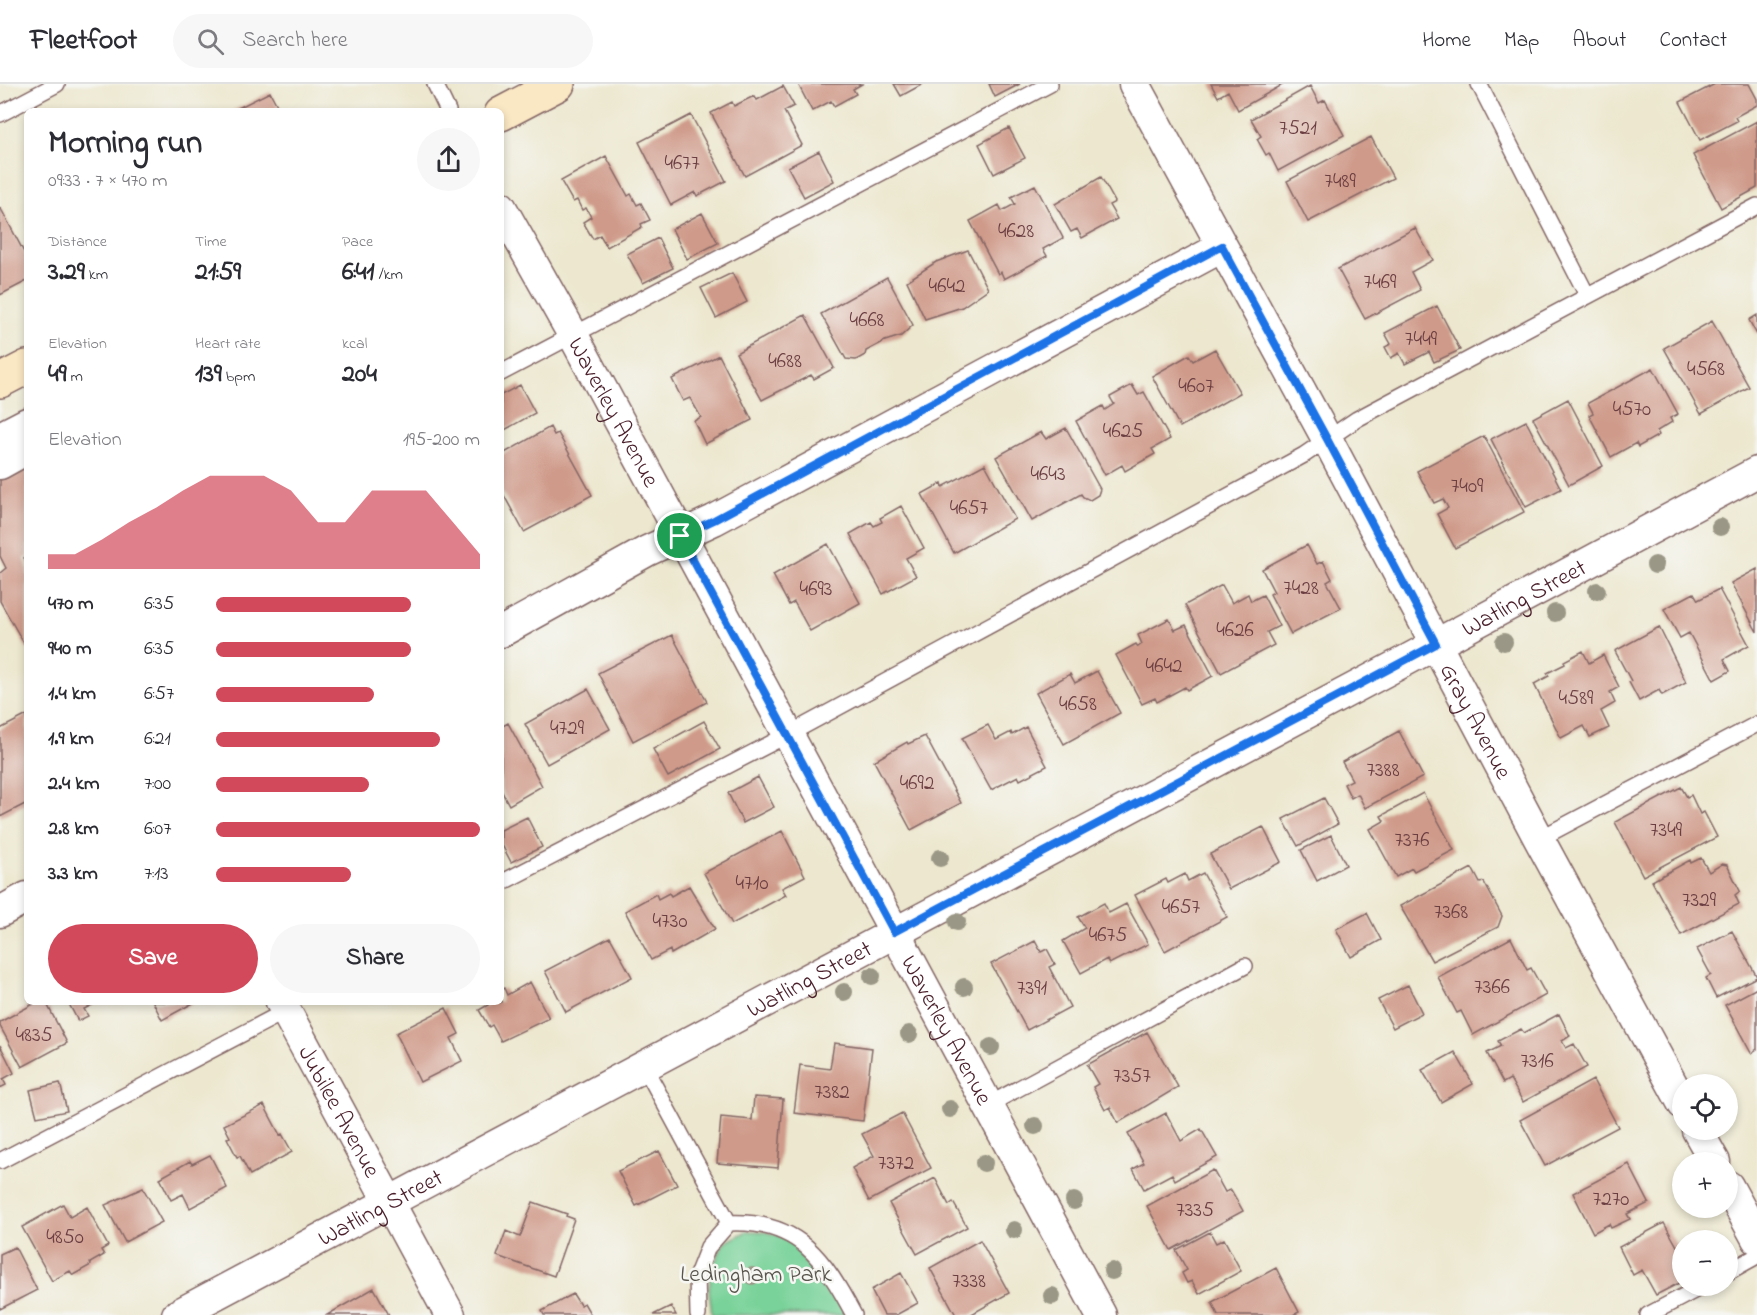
<!DOCTYPE html>
<meta charset="utf-8">
<style>
:root{--surface:#fff;--page:#f7f7f7;--text:#2b2b33;--muted:#7c7c81;--line:#e1e1e2;--accent:#d1495b}
body{margin:0;font-family:"Indie Flower",sans-serif;background:var(--page);color:var(--text);height:100vh;display:flex;flex-direction:column;font-size:22px;white-space:nowrap}
*{box-sizing:border-box;margin:0}
p{font-size:20px;color:var(--muted)}
.icon{flex:none;width:33px;height:33px;fill:none;stroke:currentColor;stroke-width:2;stroke-linecap:round;stroke-linejoin:round}
.map{position:relative;flex:1;overflow:hidden}
.side{position:absolute;left:24px;top:24px;width:480px;height:897px;display:flex;flex-direction:column;background:var(--surface);border-radius:9px;box-shadow:0 3px 9px #0003}
.side>*{flex:none}
.tools{position:absolute;left:1672px;top:990px;display:grid;gap:12px}
.tools a{display:grid;place-items:center;width:66px;height:66px;border-radius:50%;background:var(--surface);box-shadow:0 3px 9px #0003;font-size:30px}
.pin{position:absolute;display:grid;place-items:center;width:51px;height:51px;color:#fff;margin:-26px;border:3px solid #fff;border-radius:50%;box-shadow:0 2px 6px #0007}
.round{display:grid;place-items:center;flex:none;width:63px;height:63px;border-radius:32px;background:var(--page)}
.overview{display:flex;align-items:center;justify-content:space-between;height:102px;padding:0 24px}
h1{font-size:33px;font-weight:800;line-height:45px}
.metrics{display:grid;grid-template-columns:repeat(3,1fr);gap:9px;height:102px;padding:6px 24px}
.metrics div{display:grid;align-content:center}
.metrics b{font-size:26px;font-weight:800}
.metrics small{font-size:16px;font-weight:400}
.metrics p{font-size:16px}
.chart{height:168px;padding:12px 24px}
.chart p{display:flex;justify-content:space-between}
.chart svg{width:100%;height:108px;margin-top:6px;fill:var(--accent);opacity:.7}
.action{display:flex;gap:12px;margin-top:auto;padding:12px 24px}
.action a{flex:1;height:69px;border-radius:36px;background:var(--accent);color:#fff;font-size:24px;font-weight:800;line-height:69px;text-align:center}
.action a+a{background:var(--page);color:var(--text)}
ul{padding:0 24px;list-style:none;font-size:20px}
li{display:grid;grid-template-columns:96px 72px 1fr;align-items:center;height:45px}
li i{height:15px;border-radius:8px;background:var(--accent)}
header{display:flex;align-items:center;gap:36px;box-sizing:border-box;height:84px;padding:0 30px;background:var(--surface);border-bottom:2px solid var(--line)}
header strong{font-size:28px}
nav{display:flex;gap:33px;margin-inline-start:auto;font-size:21px}
.search{width:420px;height:54px;background:var(--page);display:flex;align-items:center;gap:15px;box-sizing:border-box;padding:0 21px;border-radius:33px;color:var(--muted);font-size:22px}
.map>svg:first-child{display:block}
</style>
<header>
<strong>Fleetfoot</strong>
<div class="search"><svg class="icon" aria-label="search" viewBox="0 0 24 24"><circle cx="10" cy="10" r="6"/><path d="M15 15l6 6"/></svg>Search here</div>
<nav><a>Home</a><a>Map</a><a>About</a><a>Contact</a></nav>
</header>
<div class="map">
<svg width="1757" height="1231" viewBox="0 0 1757 1231">
<rect width="100%" height="100%" fill="#f6f6f2"/>
<filter id="ink" filterUnits="userSpaceOnUse"><feTurbulence type="fractalNoise" baseFrequency=".0167" numOctaves="2"/><feDisplacementMap in="SourceGraphic" scale="12" xChannelSelector="R" yChannelSelector="G"/><feConvolveMatrix kernelMatrix="1 2 1 2 8 2 1 2 1" color-interpolation-filters="sRGB"/></filter>
<filter id="wash" filterUnits="userSpaceOnUse"><feTurbulence type="fractalNoise" baseFrequency=".008" numOctaves="4" result="noise"/><feDisplacementMap in="SourceGraphic" scale="24" xChannelSelector="R" yChannelSelector="G"/><feGaussianBlur stdDeviation="1.35" result="paint"/><feColorMatrix in="noise" values="0 0 0 0 0 0 0 0 0 0 0 0 0 0 0 0 0 1.4 0 .05"/><feComposite in="paint" operator="in"/></filter>
<g filter="url(#wash)">
<rect width="100%" height="100%" fill="#ece7ce"/>
<!-- green -->
<path fill="#78d299" stroke="#617862" stroke-width="1.5" d="M747 1147C755 1147 763 1147 770 1149 810 1159 828 1200 848 1231H712L709 1207 711 1186 724 1159Z"/>
<g id="blocks">
<!-- building -->
<path fill="#cf9a89" d="M798 0H862L853 5 856 10 834 22 831 17 812 27Z
M894 0H923L901 12Z
M989 0H1020L995 13Z
M1211 0H1284L1238 26 1228 7 1218 13Z
M1715 0H1749L1757 15V21L1735 33 1737 37 1700 56 1680 18Z
M783 2 794 22 784 27 802 61 745 92 711 29 732 18 734 22 754 12 757 16Z
M1310 2 1319 19 1325 16 1344 51 1278 87 1269 69 1266 71 1257 55 1261 52 1251 35Z
M270 8 280 27H232Z
M691 31 726 97 697 112 695 108 671 121 639 58Z
M1757 37V104L1721 124 1693 71Z
M1009 44 1025 74 994 90 979 60Z
M1371 53 1393 94 1308 138 1287 97Z
M819 67 834 97 804 113 788 83Z
M606 72 628 112 631 110 637 121 641 119 650 136 641 140 642 143 607 163 600 151 593 155 583 138 591 133 586 124 582 126 577 116 573 118 561 97Z
M1101 93 1115 118 1109 121 1117 135 1082 154 1077 145 1071 148 1055 120Z
M1035 101 1063 154 1043 165 1047 172 1004 195 1001 188 998 190 970 137 999 121 1002 127 1015 120 1011 113Z
M0 123 27 174V197L0 211Z
M702 129 718 159 687 175 672 145Z
M1415 144 1433 176 1411 188 1420 206 1365 235 1338 185Z
M658 154 673 184 643 199 627 170Z
M968 166 988 205 962 223 925 235 907 197 936 178Z
M732 189 747 218 716 234 701 204Z
M887 193 913 241 901 252 885 257 866 267 865 271 856 276 846 275 821 230Z
M1437 222 1460 266 1434 278 1429 268 1405 280 1399 269 1391 274 1385 263 1391 260 1385 249Z
M805 231 834 284 814 295 811 291 762 316 736 269Z
M1757 231V251L1749 236Z
M1712 237 1749 303 1701 330 1664 264Z
M1215 265 1240 309 1180 343 1152 292 1189 271 1193 277Z
M719 271 752 336 705 360 694 337 701 333 690 314 683 317 672 295Z
M1653 284 1678 330 1670 334 1672 338 1657 347 1659 351 1638 363 1636 359 1611 373 1589 331 1593 329 1588 319Z
M520 301 535 329 501 348V311Z
M1132 301 1138 311 1144 308 1170 355 1152 365 1155 370 1125 387 1122 381 1105 391 1076 337 1103 322 1105 326 1114 320 1110 313Z
M1568 315 1603 382 1569 401 1533 334Z
M1526 337 1561 405 1526 423 1491 355Z
M550 343 554 351 558 349 592 411 524 448 501 406V371Z
M1066 344 1100 405 1098 411 1090 416 1083 413 1081 410 1032 437 996 373 1041 348 1046 355Z
M1484 352 1524 428 1455 464 1437 430 1448 424 1443 415 1434 419 1417 387Z
M27 365V473L24 474 27 480V565L0 517V489L6 484 0 472V380Z
M985 380 1015 435 954 469 922 410 942 399 943 403Z
M901 422 924 464 906 474 916 492 883 510 850 450 871 438 874 442 882 438 880 434Z
M828 460 860 519 810 547 794 518 789 521 773 491Z
M1307 461 1317 480 1323 477 1332 495 1327 498 1341 524 1291 550 1270 510 1274 508 1262 485Z
M1757 485V548L1731 499Z
M1222 501 1232 519 1248 510 1251 517 1263 511 1279 542 1267 548 1274 561 1221 589 1185 521Z
M1719 505 1749 561 1724 575 1730 587 1714 596 1689 549 1680 554 1664 525 1694 509 1698 516Z
M1169 535 1175 546 1186 541 1213 592 1187 606 1185 603 1157 618 1155 614 1142 620 1116 571 1136 560 1138 563 1142 560 1138 551Z
M1659 543 1686 598 1662 611 1659 606 1639 617 1629 598 1631 597 1615 567Z
M672 551 707 618 633 657 598 589Z
M1583 567 1589 579 1603 571 1619 603 1610 608 1615 619 1601 627 1609 644 1590 653 1584 642 1561 654 1534 600 1549 592 1547 589 1565 580 1564 577Z
M1097 587 1120 629 1064 660 1036 609 1070 590 1075 599Z
M588 605 610 645 547 680 525 640Z
M27 631V719L0 733V645Z
M704 637 720 665 668 693 653 665Z
M508 639 542 702 509 721 501 706V643Z
M988 641 996 656 1011 648 1012 651 1026 643 1047 682 1020 696 1018 692 991 706 962 654Z
M1399 647 1423 693 1365 724 1358 710 1351 714 1344 700 1352 696 1342 678Z
M925 652 961 719 911 746 874 677 907 658 908 660Z
M758 693 774 723 743 739 728 709Z
M1681 703 1687 713 1691 711 1700 730 1704 728 1717 753 1643 792 1615 738Z
M1423 709 1454 766 1414 787 1412 784 1396 793 1370 745 1384 737 1381 732Z
M1324 714 1338 740 1298 762 1283 735Z
M527 733 542 763 511 778 501 759V746Z
M1263 743 1281 778 1229 805 1210 770Z
M782 747 805 792 782 804 786 811 732 840 704 789Z
M1331 751 1346 781 1317 797 1301 766Z
M1701 774 1709 788 1722 780 1727 781 1740 807 1735 811 1739 820 1681 851 1652 797 1690 776 1691 779Z
M1472 784 1480 799 1484 798 1502 832 1498 843 1432 877 1400 822Z
M1203 789 1227 833 1165 867 1135 811 1166 795 1168 799 1185 790 1188 797Z
M689 802 715 845 671 870 670 866 651 876 625 827 656 810 658 815 669 809 671 812Z
M1104 819 1109 829 1126 820 1148 860 1109 880 1107 875 1081 889 1063 857 1085 844 1078 833Z
M1367 829 1381 856 1351 873 1336 845Z
M1732 847 1757 893 1716 914 1706 894 1711 891 1697 865Z
M610 853 632 893 566 928 545 887Z
M1511 854 1527 886 1531 884 1546 911 1473 951 1461 927 1457 929 1438 893Z
M1035 857 1041 868 1047 865 1055 880 1049 883 1070 923 1027 946 991 880Z
M530 898 549 934 501 957 492 941 489 943 479 926 488 921 486 918H501V906L504 904 507 911Z
M1408 901 1422 929 1393 944 1378 916Z
M1757 904V965L1751 969 1725 921Z
M37 918H46L67 959 22 983 0 942V938Z
M68 918H98L84 925 88 932 78 937Z
M153 918H195L162 936Z
M446 924 459 950 451 954 462 977 420 998 396 949Z
M1559 930 1570 952 1562 957 1566 964 1574 960 1587 983 1523 1018 1510 995 1503 999 1487 969 1501 962 1498 957 1521 945 1524 949Z
M1147 948 1178 1003 1118 1039 1110 1023 1105 1026 1093 1003 1098 1000 1087 981Z
M834 959 872 964 863 1037 794 1029 800 981 830 985Z
M0 961 14 989 3 995 6 1001 0 1004Z
M1455 968 1473 1000 1441 1018 1422 986Z
M1593 996 1618 1043 1545 1082 1520 1036Z
M60 999 67 1027 37 1033 30 1006Z
M754 1013 783 1015 778 1084 717 1079 721 1033 752 1036Z
M264 1021 280 1051 282 1050 292 1068 250 1091 240 1072 237 1073 227 1054 230 1053 224 1041Z
M902 1029 931 1084 869 1117 852 1084 874 1072 862 1050Z
M1166 1029 1181 1057 1201 1045 1217 1073 1175 1096 1172 1090 1144 1105 1133 1085 1144 1079 1128 1050Z
M659 1067 677 1101 636 1122 618 1087Z
M210 1071 227 1104 190 1124 183 1110 171 1116 160 1094 190 1077 192 1080Z
M1629 1080 1649 1119 1627 1130 1630 1135 1611 1144 1609 1140 1593 1149 1573 1109Z
M1213 1086 1225 1108 1231 1106 1243 1127 1171 1166 1147 1122Z
M935 1094 949 1121 953 1118 967 1143 917 1170 889 1119Z
M143 1104 162 1138 125 1158 105 1121Z
M533 1118 567 1130 566 1132 574 1135 554 1192 497 1172 506 1147 520 1153Z
M63 1120 70 1133 87 1123 108 1162 101 1166 104 1171 90 1179 91 1181 73 1191 70 1187 52 1197 22 1143Z
M1664 1139 1683 1173V1197L1656 1211 1642 1186 1633 1191 1619 1163Z
M1210 1148 1216 1159 1224 1155 1241 1187 1199 1210 1192 1197 1187 1199 1182 1189 1187 1186 1176 1166Z
M980 1156 1009 1209 970 1231H956L930 1184Z
M15 1163 37 1206 0 1225V1170Z
M1276 1184 1299 1228 1293 1231H1218L1212 1218Z
M901 1189 918 1219 896 1231H884L871 1206Z
M374 1204 389 1231H327Z
M573 1210 580 1221 584 1219 591 1231H544L542 1227Z
M671 1222 676 1231H653Z"/>
</g>
</g>
<g filter="url(#ink)">
<use href="#blocks" fill-opacity="0" stroke="#836564" stroke-width="1.5"/>
<g fill="none" stroke-linecap="round" stroke-linejoin="round">
<!-- lane casing -->
<g stroke="#836564" stroke-width="18">
<path id="lane" d="M435 0 448 27
M1479 0 1587 211
M0 30 57 0
M501 289 1050 0
M1539 755 1757 640
M501 799 789 650 1304 371 1357 335 1757 122
M644 982 729 1139 708 1163 697 1191 698 1231
M988 1021 1245 882
M0 1077 286 927
M729 1139C799 1136 824 1175 854 1231
M1728 1188 1757 1172
M1648 1231 1703 1202"/>
</g>
<!-- street casing -->
<g stroke="#836564" stroke-width="33">
<g id="street">
<path id="s1" d="M1134 0 1327 355 1539 755 1683 1020"/>
<path id="s2" d="M501 123 573 251 1101 1231"/>
<path d="M0 353 27 339"/>
<path d="M0 380 27 365"/>
<path d="M501 548 647 467 714 436 1222 163"/>
<path d="M0 828 27 813"/>
<path id="s3" d="M281 918 450 1231"/>
<path d="M1697 1046 1715 1078"/>
<path d="M1728 1102 1757 1155"/>
<path id="s4" d="M177 1231 1403 578 1757 388"/>
</g>
</g>
<!-- secondary casing -->
<g stroke="#836564" stroke-width="36">
<path id="secondary" d="M501 30 558 0
M0 297 27 283"/>
</g>
<!-- lane -->
<use href="#lane" stroke="#fff" stroke-width="15"/>
<!-- street -->
<use href="#street" stroke="#fff" stroke-width="30"/>
<!-- secondary -->
<use href="#secondary" stroke="#fae7c3" stroke-width="33"/>
</g>
<!-- trees -->
<g fill="#9b9786">
<circle cx="1720" cy="443" r="9"/>
<circle cx="1655" cy="481" r="9"/>
<circle cx="1597" cy="507" r="9"/>
<circle cx="1555" cy="529" r="9"/>
<circle cx="1504" cy="558" r="9"/>
<circle cx="940" cy="774" r="9"/>
<circle cx="957" cy="838" r="9"/>
<circle cx="872" cy="892" r="9"/>
<circle cx="964" cy="903" r="9"/>
<circle cx="844" cy="908" r="9"/>
<circle cx="909" cy="950" r="9"/>
<circle cx="991" cy="963" r="9"/>
<circle cx="950" cy="1025" r="9"/>
<circle cx="1035" cy="1042" r="9"/>
<circle cx="984" cy="1079" r="9"/>
<circle cx="1074" cy="1117" r="9"/>
<circle cx="1014" cy="1146" r="9"/>
<circle cx="1112" cy="1187" r="9"/>
<circle cx="752" cy="1192" r="9"/>
<circle cx="1052" cy="1212" r="9"/>
</g>
</g>
<g fill="none" stroke-linecap="round" stroke-linejoin="round" filter="url(#ink)">
<!-- route casing -->
<g stroke="#fff" stroke-width="12">
<path id="route" d="M1222 162 1327 355 1436 560 894 848 680 452 714 436Z"/>
</g>
<!-- route -->
<use href="#route" stroke="#1a73e8" stroke-width="8"/>
</g>
<g text-anchor="middle" stroke-width="5" stroke-linejoin="round" paint-order="stroke">
<!-- number labels -->
<g font-size="21" fill="#6b3e42">
<text x="1298" y="50">7521</text>
<text x="682" y="85">4677</text>
<text x="1340" y="103">7489</text>
<text x="1016" y="153">4628</text>
<text x="1380" y="204">7469</text>
<text x="947" y="208">4642</text>
<text x="867" y="242">4668</text>
<text x="1421" y="261">7449</text>
<text x="785" y="283">4688</text>
<text x="1706" y="291">4568</text>
<text x="1196" y="308">4607</text>
<text x="1632" y="331">4570</text>
<text x="1123" y="353">4625</text>
<text x="1048" y="396">4643</text>
<text x="1467" y="408">7409</text>
<text x="969" y="430">4657</text>
<text x="1301" y="510">7428</text>
<text x="816" y="511">4693</text>
<text x="1235" y="552">4626</text>
<text x="1164" y="588">4642</text>
<text x="1576" y="620">4589</text>
<text x="1078" y="626">4658</text>
<text x="567" y="650">4729</text>
<text x="1383" y="692">7388</text>
<text x="917" y="705">4692</text>
<text x="1666" y="752">7349</text>
<text x="1412" y="762">7376</text>
<text x="752" y="805">4710</text>
<text x="1699" y="822">7329</text>
<text x="1181" y="829">4657</text>
<text x="1451" y="834">7368</text>
<text x="670" y="843">4730</text>
<text x="1108" y="857">4675</text>
<text x="1492" y="909">7366</text>
<text x="1032" y="910">7391</text>
<text x="34" y="957">4835</text>
<text x="1537" y="983">7316</text>
<text x="1132" y="998">7357</text>
<text x="832" y="1014">7382</text>
<text x="896" y="1085">7372</text>
<text x="1611" y="1121">7270</text>
<text x="1195" y="1132">7335</text>
<text x="65" y="1159">4850</text>
<text x="969" y="1203">7338</text>
</g>
<!-- street labels -->
<g font-size="24" fill="#4a1f2b" stroke="#f6f6f2">
<text dy="8" stroke="none"><textPath href="#s2" startOffset="234">Waverley Avenue</textPath></text>
<text dy="8" stroke="none"><textPath href="#s4" startOffset="1526">Watling Street</textPath></text>
<text dy="8" stroke="none"><textPath href="#s1" startOffset="723">Gray Avenue</textPath></text>
<text dy="8" stroke="none"><textPath href="#s4" startOffset="716">Watling Street</textPath></text>
<text dy="8" stroke="none"><textPath href="#s2" startOffset="936">Waverley Avenue</textPath></text>
<text dy="8" stroke="none"><textPath href="#s3" startOffset="124">Jubilee Avenue</textPath></text>
<text dy="8" stroke="none"><textPath href="#s4" startOffset="230">Watling Street</textPath></text>
</g>
<!-- park labels -->
<g font-size="24" fill="#58554c" stroke="#f6f6f2">
<text x="756" y="1197">Ledingham Park</text>
</g>
</g>
</svg>
<div class="tools">
<a><svg class="icon" aria-label="locate" viewBox="0 0 24 24"><circle cx="12" cy="12" r="6"/><path d="M12 2v4M12 18v4M2 12h4M18 12h4"/></svg></a>
<a>+</a>
<a>−</a>
</div>
<div class="pin" style="left:680px;top:452px;background:#1e9e55"><svg class="icon" aria-label="arrive" viewBox="0 0 24 24"><path d="M6 21V4h12l-3 4 3 4H6"/></svg></div>
<section class="side">
<div class="overview"><div><h1>Morning run</h1><p>09:33 · 7 × 470 m</p></div><a class="round"><svg class="icon" aria-label="share" viewBox="0 0 24 24"><path d="M12 15V3M7 8l5-5 5 5M5 13v7h14v-7"/></svg></a></div>
<div class="metrics">
<div><p>Distance</p><b>3.29<small> km</small></b></div>
<div><p>Time</p><b>21:59</b></div>
<div><p>Pace</p><b>6:41<small> /km</small></b></div>
</div>
<div class="metrics">
<div><p>Elevation</p><b>49<small> m</small></b></div>
<div><p>Heart rate</p><b>139<small> bpm</small></b></div>
<div><p>kcal</p><b>204</b></div>
</div>
<div class="chart"><p><span>Elevation</span>195–200 m</p>
<svg viewBox="0 0 160 44" preserveAspectRatio="none"><path d="M0 44V38L10 38L20 32L30 25L40 19L50 12L60 6L70 6L80 6L90 12L100 25L110 25L120 12L130 12L140 12L150 25L160 38V44z"/></svg>
</div>
<ul>
<li><b>470 m</b>6:35<i style="width:74%"></i></li>
<li><b>940 m</b>6:35<i style="width:74%"></i></li>
<li><b>1.4 km</b>6:57<i style="width:60%"></i></li>
<li><b>1.9 km</b>6:21<i style="width:85%"></i></li>
<li><b>2.4 km</b>7:00<i style="width:58%"></i></li>
<li><b>2.8 km</b>6:07<i style="width:100%"></i></li>
<li><b>3.3 km</b>7:13<i style="width:51%"></i></li>
</ul>
<div class="action"><a>Save</a><a>Share</a></div>
</section>
</div>
